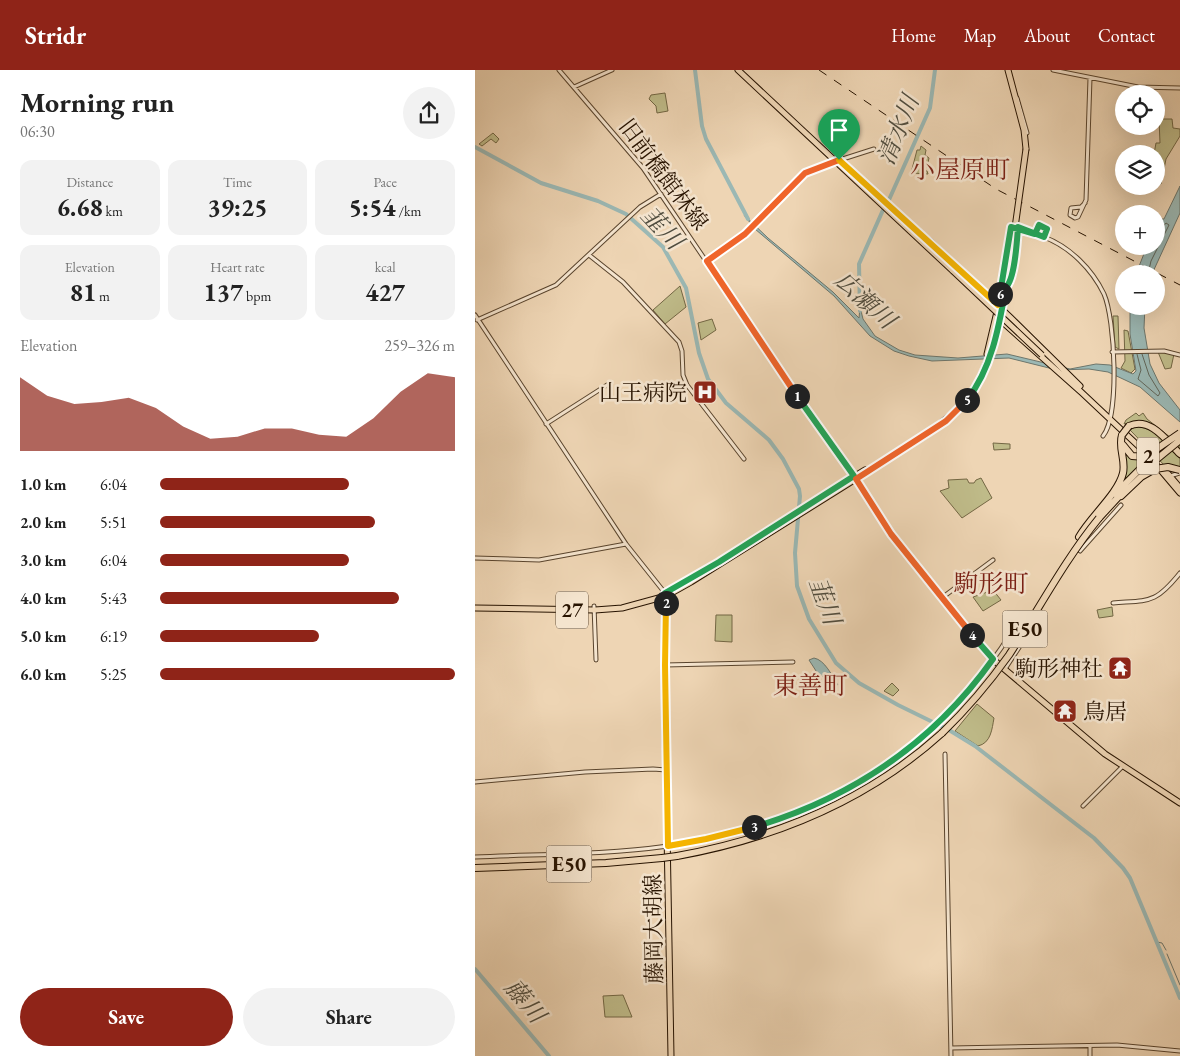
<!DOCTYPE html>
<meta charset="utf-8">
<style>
:root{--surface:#fff;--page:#f2f2f2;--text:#222;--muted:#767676;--accent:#8f2418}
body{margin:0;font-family:"EB Garamond","Noto Serif JP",serif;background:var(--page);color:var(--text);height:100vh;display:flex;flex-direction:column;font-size:19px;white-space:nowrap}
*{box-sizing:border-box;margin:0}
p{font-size:16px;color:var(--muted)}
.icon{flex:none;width:28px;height:28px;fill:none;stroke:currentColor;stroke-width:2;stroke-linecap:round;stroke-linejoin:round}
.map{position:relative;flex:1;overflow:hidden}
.side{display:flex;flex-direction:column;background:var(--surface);width:475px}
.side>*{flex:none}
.fabs{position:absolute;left:640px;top:15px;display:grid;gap:10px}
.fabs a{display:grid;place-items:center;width:50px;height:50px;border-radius:50%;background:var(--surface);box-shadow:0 5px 20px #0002;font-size:25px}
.pin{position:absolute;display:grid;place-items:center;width:42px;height:42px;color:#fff;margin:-51px -21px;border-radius:50% 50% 50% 0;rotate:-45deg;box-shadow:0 0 5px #0007}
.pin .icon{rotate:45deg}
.km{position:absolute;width:25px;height:25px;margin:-12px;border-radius:50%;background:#222;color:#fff;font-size:14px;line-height:25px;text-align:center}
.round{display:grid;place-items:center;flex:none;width:52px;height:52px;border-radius:26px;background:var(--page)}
.headline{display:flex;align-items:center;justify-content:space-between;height:85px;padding:0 20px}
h1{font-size:28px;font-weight:700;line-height:38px}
.figures{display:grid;grid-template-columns:repeat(3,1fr);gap:8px;height:85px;padding:5px 20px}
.figures div{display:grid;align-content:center;border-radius:12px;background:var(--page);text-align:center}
.figures b{font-size:25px;font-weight:700}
.figures small{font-size:14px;font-weight:400}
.figures p{font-size:14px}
.chart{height:140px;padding:10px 20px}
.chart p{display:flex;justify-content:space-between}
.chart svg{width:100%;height:90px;margin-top:5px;fill:var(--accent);opacity:.7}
.button{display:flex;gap:10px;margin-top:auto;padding:10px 20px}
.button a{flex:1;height:58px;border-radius:30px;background:var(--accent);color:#fff;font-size:20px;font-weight:700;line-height:58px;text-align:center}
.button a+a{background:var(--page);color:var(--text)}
ul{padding:0 20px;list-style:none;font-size:16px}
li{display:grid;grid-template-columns:80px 60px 1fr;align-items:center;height:38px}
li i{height:12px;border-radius:6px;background:var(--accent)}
header{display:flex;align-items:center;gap:30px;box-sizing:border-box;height:70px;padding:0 25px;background:var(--accent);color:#fff}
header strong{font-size:24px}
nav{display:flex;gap:28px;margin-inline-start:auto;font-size:18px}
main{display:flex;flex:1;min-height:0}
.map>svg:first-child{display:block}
</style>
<header>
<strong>Stridr</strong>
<nav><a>Home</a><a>Map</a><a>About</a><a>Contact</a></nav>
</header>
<main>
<section class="side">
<div class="headline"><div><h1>Morning run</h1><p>06:30</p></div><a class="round"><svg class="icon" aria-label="share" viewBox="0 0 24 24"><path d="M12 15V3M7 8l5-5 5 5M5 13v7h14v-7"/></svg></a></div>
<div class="figures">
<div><p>Distance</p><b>6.68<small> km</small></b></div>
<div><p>Time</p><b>39:25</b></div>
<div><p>Pace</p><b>5:54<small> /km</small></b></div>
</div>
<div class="figures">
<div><p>Elevation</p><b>81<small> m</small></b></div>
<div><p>Heart rate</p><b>137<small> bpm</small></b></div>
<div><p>kcal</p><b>427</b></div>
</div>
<div class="chart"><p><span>Elevation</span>259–326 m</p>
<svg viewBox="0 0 160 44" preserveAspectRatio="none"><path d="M0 44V8L10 17L20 21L30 20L40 18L50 23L60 32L70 38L80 37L90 33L100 33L110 36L120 37L130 28L140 15L150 6L160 8V44z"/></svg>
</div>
<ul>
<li><b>1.0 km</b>6:04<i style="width:64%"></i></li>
<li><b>2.0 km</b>5:51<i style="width:73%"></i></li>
<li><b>3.0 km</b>6:04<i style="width:64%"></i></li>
<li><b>4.0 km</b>5:43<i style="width:81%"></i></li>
<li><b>5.0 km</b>6:19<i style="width:54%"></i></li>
<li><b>6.0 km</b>5:25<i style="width:100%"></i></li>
</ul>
<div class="button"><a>Save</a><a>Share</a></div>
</section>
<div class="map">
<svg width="705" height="986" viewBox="0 0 705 986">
<rect width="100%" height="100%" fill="#eed5b4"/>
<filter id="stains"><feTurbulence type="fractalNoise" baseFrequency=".004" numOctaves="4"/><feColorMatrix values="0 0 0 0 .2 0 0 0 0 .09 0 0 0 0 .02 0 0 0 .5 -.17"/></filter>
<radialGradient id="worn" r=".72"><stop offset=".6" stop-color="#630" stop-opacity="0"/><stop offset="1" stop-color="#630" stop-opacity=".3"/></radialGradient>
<!-- green -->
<path fill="#bfbb89" stroke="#736744" d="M190 23 193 41 182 43 181 36 174 29 176 25Z
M684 49H697L698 58 705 59V66L691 89 686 114 681 112V84H679L681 73H685Z
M18 63 24 69 21 73 16 69 7 76 4 74Z
M446 76 451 80 450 85 454 88 452 97 447 100 452 101 453 104 436 103 442 80H445Z
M205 216 211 237 190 254 178 240Z
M638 246H643L644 279 640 277Z
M237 249 241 260 226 270 223 253Z
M649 260 653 261 660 299 656 303 646 298 650 291Z
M683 282 699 284 696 298 690 299Z
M661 343 664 346 668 343 672 349 705 375V381L674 353 661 351 649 354 651 350Z
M660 357C679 355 693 377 705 389V400L698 402 697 399 694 400 655 360Z
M518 373 535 374V379L519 380Z
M648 379 672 389 642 418 647 409Z
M506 408 517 428 487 448 465 421 474 418 473 410 492 409 494 413H499L501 410Z
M518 520 526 530 508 541 498 527Z
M637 537 638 546 624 548 622 540Z
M241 545H257V572L240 571Z
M417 613 424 620 418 626 409 621Z
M502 634 519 648C517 659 516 673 503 676L480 661Z
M148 925 157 947H130L128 926Z"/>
<!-- water -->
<path fill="#9bb8b4" stroke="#6d766c" d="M705 116V143L677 204H661L672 176H681V159L687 149H689Z
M269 145 293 168 358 222 384 248 385 237 388 249 400 266 424 280 440 285 483 288 532 284 595 299 621 294 635 295 658 304 661 301 655 264V236H670L669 258 675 294 684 313 705 340V352L665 317 633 302 614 299 582 300 534 288 457 291 434 286 419 281 395 266 359 226 280 159Z
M339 588C350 590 357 606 363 615L343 604 334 590Z"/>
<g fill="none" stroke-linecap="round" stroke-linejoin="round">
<!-- shore -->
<path stroke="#61665a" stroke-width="1" d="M673 204 676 191 694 155 691 153 686 159 681 160
M662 284 666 300 663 309 683 326 685 323 674 305 667 284"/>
<!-- stream -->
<path stroke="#6d766c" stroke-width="1" d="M682 872 687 873 691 880
M692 884 705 915"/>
<!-- river -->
<path stroke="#9bb8b4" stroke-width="4" d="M220 0 227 56 231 69 273 149
M0 77 66 113 123 131 151 144 188 177 211 218 224 283 233 309 251 333 294 370 308 389 324 419 325 426 320 483 322 516 334 549 361 593 384 613 423 635 474 660 500 676 619 768 648 798 655 808 705 928
M413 132 455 38 460 0
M385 241 384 194 408 140
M0 899 74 986"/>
<!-- minor casing -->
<g stroke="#59442d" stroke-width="5">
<path id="minor" d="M84 0 168 98 321 324 379 406
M578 0 663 17 705 18
M99 17 137 0
M542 28 552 63
M610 133 606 137 596 138 595 145 600 148 603 147 611 130 615 8
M560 163 564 155 572 159 569 167C595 177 617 199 629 224 640 249 645 345 628 366
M114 185 148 212 204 272 207 281 208 305 212 315 269 389
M232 191 271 164 330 103 349 95 399 79
M0 245 151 474 190 523
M2 250 81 215 165 137 186 124
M637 282 689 281 705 285
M71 354 132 315
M695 406 705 403
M605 481 646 435
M0 488 64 490 151 474
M468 527 518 490
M638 533C675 530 680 534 705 503
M119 536 121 590
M190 595 318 592
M530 599 560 553
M470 684 476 986
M0 712 110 702 178 699 191 700
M608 736 648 696
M0 787C64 784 129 785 193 776 338 756 462 685 539 558
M615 976V986
M476 978 642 975 705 981"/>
</g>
<!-- major casing -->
<g stroke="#271300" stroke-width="7">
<path id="major" d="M263 0 478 201
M533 0 549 60 551 79
M389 113 419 142
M423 145 457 173 536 248 605 316
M541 179 543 157
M526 214 536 157 569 167
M523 248 606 322
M512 284 529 212
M604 320 672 384 705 423
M689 399 705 418
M380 407 416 464 505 575 521 592 630 684 705 733
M344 428 390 400
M190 523V650L196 986
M0 538 120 540 147 538 191 526 216 512 451 365 487 336 503 313 519 274 538 172"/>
</g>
<!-- highway casing -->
<g stroke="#271300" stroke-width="8">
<path id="highway" d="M654 356C675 346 692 371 705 384
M648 375 657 386 670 387
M640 424 673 391
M646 426 666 407 680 399
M624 448 647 423
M604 467C615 447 643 424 648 403 651 390 643 378 647 365
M202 786C301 768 392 731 467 663
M0 798 131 793 187 788"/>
</g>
<!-- minor -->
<use href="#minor" stroke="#f4e4ce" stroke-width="3"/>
<!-- major -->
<use href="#major" stroke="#eed5b4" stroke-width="5"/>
<!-- highway -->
<use href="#highway" stroke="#eed5b4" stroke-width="6"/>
<!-- rail -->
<path stroke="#271300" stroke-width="1" stroke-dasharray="9 9" stroke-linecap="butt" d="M344 0 521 119 705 215"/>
<!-- major-bridge casing -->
<g stroke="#271300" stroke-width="7" stroke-linecap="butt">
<path id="major-bridge" d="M538 172 551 79
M478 201 567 285"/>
</g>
<!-- highway-bridge casing -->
<g stroke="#271300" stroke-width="8" stroke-linecap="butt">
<path id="highway-bridge" d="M647 365 654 356
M670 387 705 363
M676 394 705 370
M680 399 693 397 705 400
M467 663C492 639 514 613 534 585 564 539 589 491 624 448
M187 788 202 786"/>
</g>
<!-- major-bridge -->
<use href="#major-bridge" stroke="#eed5b4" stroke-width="5"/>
<!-- highway-bridge -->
<use href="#highway-bridge" stroke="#eed5b4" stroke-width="6"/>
</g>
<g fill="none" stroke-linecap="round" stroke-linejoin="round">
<!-- split-1 casing -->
<g stroke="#fff" stroke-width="10">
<path id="split-1" d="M322 326 232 191 270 164 330 103 364 90"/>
</g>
<!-- split-2 casing -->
<g stroke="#fff" stroke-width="10">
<path id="split-2" d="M191 533 190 523 244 492 379 406 322 326"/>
</g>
<!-- split-3 casing -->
<g stroke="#fff" stroke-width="10">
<path id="split-3" d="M191 533 190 595 193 776 231 769 279 757"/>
</g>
<!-- split-4 casing -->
<g stroke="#fff" stroke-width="10">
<path id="split-4" d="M279 757C377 728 459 672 518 589L497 565"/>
</g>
<!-- split-5 casing -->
<g stroke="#fff" stroke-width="10">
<path id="split-5" d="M492 330 471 351 381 409 416 464 497 565"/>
</g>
<!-- split-6 casing -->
<g stroke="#fff" stroke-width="10">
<path id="split-6" d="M492 330C517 298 524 256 531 217 540 209 542 170 543 157L569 167 572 159 564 155 560 164 536 157 525 224"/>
</g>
<!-- split-7 casing -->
<g stroke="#fff" stroke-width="10">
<path id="split-7" d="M364 90 523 235 525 224"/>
</g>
<!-- split-1 -->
<use href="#split-1" stroke="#f0652b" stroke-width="6"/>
<!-- split-2 -->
<use href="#split-2" stroke="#22a559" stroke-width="6"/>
<!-- split-3 -->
<use href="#split-3" stroke="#f5b400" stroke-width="6"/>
<!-- split-4 -->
<use href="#split-4" stroke="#22a559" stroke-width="6"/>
<!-- split-5 -->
<use href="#split-5" stroke="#f0652b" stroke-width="6"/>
<!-- split-6 -->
<use href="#split-6" stroke="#22a559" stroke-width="6"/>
<!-- split-7 -->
<use href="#split-7" stroke="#f5b400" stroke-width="6"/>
</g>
<!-- icons -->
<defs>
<g id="hospital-square" transform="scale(1.25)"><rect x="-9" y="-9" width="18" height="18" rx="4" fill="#8f2418" stroke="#f4e4ce"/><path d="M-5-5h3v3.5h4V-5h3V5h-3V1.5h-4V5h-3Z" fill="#fff"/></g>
<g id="temple-square" transform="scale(1.25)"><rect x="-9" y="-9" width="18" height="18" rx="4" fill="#8f2418" stroke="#f4e4ce"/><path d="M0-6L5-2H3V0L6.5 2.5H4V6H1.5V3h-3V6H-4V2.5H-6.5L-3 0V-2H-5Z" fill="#fff"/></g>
</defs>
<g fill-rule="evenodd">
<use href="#hospital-square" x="230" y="322"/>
<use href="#temple-square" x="645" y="598"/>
<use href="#temple-square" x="590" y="641"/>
</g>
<g text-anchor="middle" stroke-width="5" stroke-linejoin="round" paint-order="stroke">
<!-- shield labels -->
<g fill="#f4e4ce" stroke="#64523e" stroke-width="1">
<rect x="662" y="367.5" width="22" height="37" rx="4"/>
<rect x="81" y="521.5" width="32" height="37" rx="4"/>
<rect x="527.5" y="540.5" width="45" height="37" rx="4"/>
<rect x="71.5" y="775.5" width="45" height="37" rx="4"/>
</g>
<g font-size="21" font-weight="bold" fill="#271300">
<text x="673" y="393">2</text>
<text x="97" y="547">27</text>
<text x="550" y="566">E50</text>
<text x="94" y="801">E50</text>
</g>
<!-- street labels -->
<g font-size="22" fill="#271300" stroke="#f4e4ce">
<text transform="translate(189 104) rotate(53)" y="8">旧前橋館林線</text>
<text transform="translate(178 859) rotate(-91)" y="8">藤岡大胡線</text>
</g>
<!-- poi labels -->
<g font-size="22" fill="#271300" stroke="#f4e4ce" text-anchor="end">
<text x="212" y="330">山王病院</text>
<text x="628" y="606">駒形神社</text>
<text x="608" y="649" text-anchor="start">鳥居</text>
</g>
<!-- water labels -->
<g font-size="24" font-style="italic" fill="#504d3f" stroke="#f4e4ce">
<text transform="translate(423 60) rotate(-68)" y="8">清水川</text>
<text transform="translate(187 158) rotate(47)" y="8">韮川</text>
<text transform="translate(390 230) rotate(42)" y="8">広瀬川</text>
<text transform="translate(350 531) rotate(70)" y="8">韮川</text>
<text transform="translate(50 931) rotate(50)" y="8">藤川</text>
</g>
<!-- quarter labels -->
<g font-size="25" fill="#7a1f14" stroke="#f4e4ce">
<text x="485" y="108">小屋原町</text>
<text x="516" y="522">駒形町</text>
<text x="335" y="624">東善町</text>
</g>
</g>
<rect width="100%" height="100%" filter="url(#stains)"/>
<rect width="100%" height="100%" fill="url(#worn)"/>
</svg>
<div class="fabs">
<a><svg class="icon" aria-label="locate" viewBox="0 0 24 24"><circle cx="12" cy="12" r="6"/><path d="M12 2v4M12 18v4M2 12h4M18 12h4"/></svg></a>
<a><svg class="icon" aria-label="layers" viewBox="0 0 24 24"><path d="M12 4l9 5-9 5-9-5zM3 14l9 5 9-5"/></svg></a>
<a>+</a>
<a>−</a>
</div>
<div class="pin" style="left:364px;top:90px;background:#1e9e55"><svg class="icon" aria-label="arrive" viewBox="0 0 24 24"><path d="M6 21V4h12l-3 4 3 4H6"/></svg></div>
<b class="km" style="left:322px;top:326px">1</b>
<b class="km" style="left:191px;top:533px">2</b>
<b class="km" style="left:279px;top:757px">3</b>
<b class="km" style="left:497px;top:565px">4</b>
<b class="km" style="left:492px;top:330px">5</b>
<b class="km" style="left:525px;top:224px">6</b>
</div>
</main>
